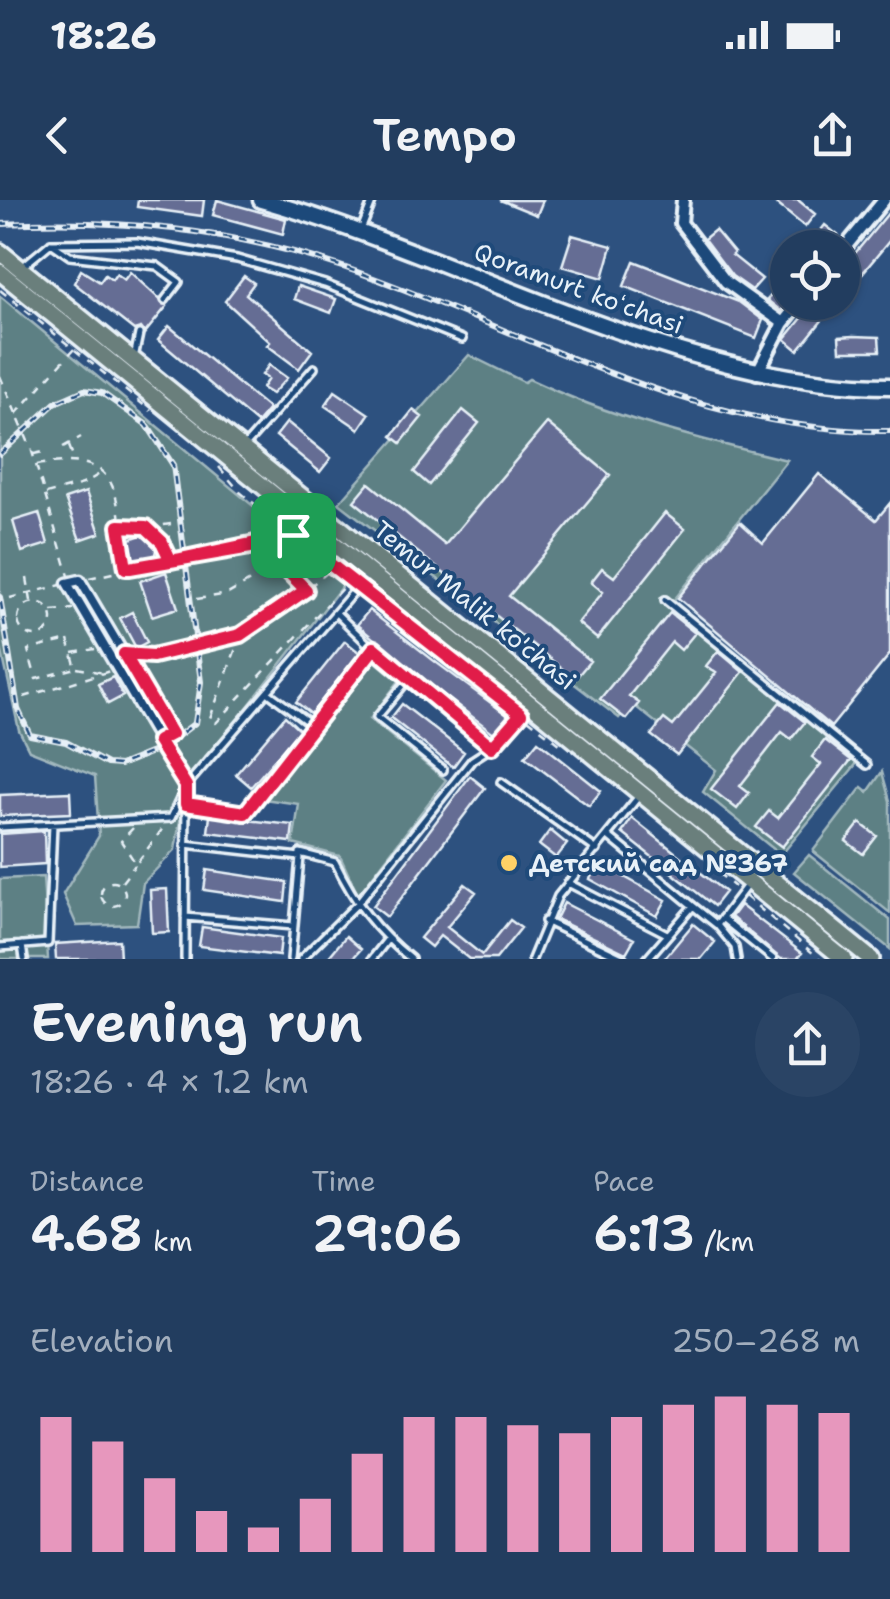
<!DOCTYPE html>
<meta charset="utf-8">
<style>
:root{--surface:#223d5f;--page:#2a4465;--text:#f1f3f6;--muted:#a2aebd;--line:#3f5674;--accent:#e797bd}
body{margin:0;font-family:"Shantell Sans",sans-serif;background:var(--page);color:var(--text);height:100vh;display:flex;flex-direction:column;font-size:38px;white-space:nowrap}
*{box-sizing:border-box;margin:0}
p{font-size:32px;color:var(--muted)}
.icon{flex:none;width:55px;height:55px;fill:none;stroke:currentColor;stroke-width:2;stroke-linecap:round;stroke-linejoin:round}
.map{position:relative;height:759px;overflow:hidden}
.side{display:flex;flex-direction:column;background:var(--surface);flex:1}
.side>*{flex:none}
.buttons{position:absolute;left:770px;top:30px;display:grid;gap:20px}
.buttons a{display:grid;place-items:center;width:90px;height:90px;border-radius:50%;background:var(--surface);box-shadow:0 2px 8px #0004,0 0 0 2px var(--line);font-size:50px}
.pin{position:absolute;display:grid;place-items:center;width:85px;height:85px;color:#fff;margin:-42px;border-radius:20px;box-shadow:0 5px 15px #0006}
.round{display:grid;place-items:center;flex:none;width:105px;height:105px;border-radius:52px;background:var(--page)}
.overview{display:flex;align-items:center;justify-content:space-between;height:170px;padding:0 30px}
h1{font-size:55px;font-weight:600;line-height:75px}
.figures{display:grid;grid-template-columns:repeat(3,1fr);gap:15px;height:170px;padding:10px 30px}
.figures div{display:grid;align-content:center}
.figures b{font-size:50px;font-weight:600}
.figures small{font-size:28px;font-weight:400}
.figures p{font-size:28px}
.chart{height:280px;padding:20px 30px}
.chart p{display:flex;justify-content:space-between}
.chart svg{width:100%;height:180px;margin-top:10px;stroke:var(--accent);stroke-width:6}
.status{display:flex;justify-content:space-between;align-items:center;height:70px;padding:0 50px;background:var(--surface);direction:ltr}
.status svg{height:28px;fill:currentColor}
header{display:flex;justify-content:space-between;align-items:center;height:130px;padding:0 30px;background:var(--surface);font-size:45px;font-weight:600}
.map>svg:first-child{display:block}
</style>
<div class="status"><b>18:26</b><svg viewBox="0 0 49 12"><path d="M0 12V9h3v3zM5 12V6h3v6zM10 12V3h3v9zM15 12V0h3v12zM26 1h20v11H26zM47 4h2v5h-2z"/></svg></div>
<header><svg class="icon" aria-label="back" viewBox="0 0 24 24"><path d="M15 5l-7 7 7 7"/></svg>Tempo<svg class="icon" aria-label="share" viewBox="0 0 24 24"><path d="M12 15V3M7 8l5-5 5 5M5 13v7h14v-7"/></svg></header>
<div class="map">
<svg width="890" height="759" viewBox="0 0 890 759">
<rect width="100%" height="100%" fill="#2d517f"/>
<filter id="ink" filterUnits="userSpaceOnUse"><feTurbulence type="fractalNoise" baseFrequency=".01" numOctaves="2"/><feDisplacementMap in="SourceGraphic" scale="20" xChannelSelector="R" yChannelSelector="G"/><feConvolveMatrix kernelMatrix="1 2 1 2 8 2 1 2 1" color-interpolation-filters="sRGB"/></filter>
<g filter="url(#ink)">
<!-- green -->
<path fill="#5d8084" stroke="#a2b8be" stroke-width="2.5" d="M0 96 345 382 186 586 175 650 143 683 137 724 77 726 63 694 99 636 95 576 29 550 19 530 0 443Z
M469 155 524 182 529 179C612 218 698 239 787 260L669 406 863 556 781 655 703 592 716 570 631 503 619 518 339 303Z
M375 461 399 481 370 519 446 580 358 695 340 656 293 644 299 604 264 599Z
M882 572 890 601V713L813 651 862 587 868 592Z
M809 655 890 720V749L794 672Z
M43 677 48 759H0V679Z"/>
<!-- building -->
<path fill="#656d94" stroke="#e8f1f8" stroke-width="2.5" d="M138 0H204L202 16 137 7Z
M217 0 286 19 283 34 213 15Z
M500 0H543L537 15Z
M772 0H798L815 14 805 27Z
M890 11V40L851 87 842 80V69Z
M825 25 839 36 830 48H807Z
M715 30 734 53 732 55 762 79 752 90 732 76 704 39Z
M572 35 612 46 603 78 562 66Z
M634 61 739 102 763 120 756 138 624 86Z
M81 70 100 82 105 75 112 80 116 74 124 80 130 72 167 106 145 133 141 128 134 130 74 83Z
M788 75V103L781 111 767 100Z
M244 76 254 83 246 94 312 151 299 169 267 145 270 142 225 101Z
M298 86 336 99 331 113 294 99Z
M815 102H837L798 150 785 139Z
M169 126 269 209 257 223 158 140Z
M853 136 879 137 880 151H840L839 137Z
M269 165 287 178 272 194 262 188 268 179 262 175Z
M335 191 369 214 359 229 325 206Z
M413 210 422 217 401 243 392 236Z
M463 210 479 223 429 285 414 272Z
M287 222 331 258 320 272 276 236Z
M547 223 610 275 509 396 590 461 575 479 354 301 369 283 445 345Z
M819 274 876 320 890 303V454L831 527 678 398 740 322 763 343Z
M86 292 100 333 80 340 65 299Z
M39 313 48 344 22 352 13 321Z
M665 313 685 329 597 439 578 423 603 392 591 382 602 368 614 377Z
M146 333 158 344 154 357 134 361 130 339Z
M166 372 178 408 152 416 140 381Z
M369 410 433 460 510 517 495 534 429 484 357 425Z
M132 412 147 442 136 448 120 418Z
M670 413 695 433 681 450 672 442 629 496 639 503 626 519 600 499Z
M345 441 360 453 311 514 296 502Z
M718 451 743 472 677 555 651 535 664 519 673 526 716 473 706 466Z
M113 477 123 496 108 504 98 484Z
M780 502 805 522 791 539 782 532 740 586 749 593 737 609 711 589Z
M402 504 464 552 453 567 391 518Z
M285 516 300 530 251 587 236 574Z
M825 540 851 560 782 647 756 627 769 611 778 618 821 564 812 557Z
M538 541 601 591 589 606 525 557Z
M470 576 485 588 387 717 373 706Z
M70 592 71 613 0 616V595Z
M210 616 293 625 291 642 208 632Z
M632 618 725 692 714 706 622 633Z
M860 623 877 636 863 654 846 641Z
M550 630 567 644 556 658 539 645Z
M44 631 45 664 0 667V634Z
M599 663 666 700 657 716 590 679Z
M207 670 287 682 285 702 204 690Z
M465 684 476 692 447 727 482 755 510 720 521 728 496 759H469L440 736 431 747 420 738Z
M167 689 169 732 152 733 150 690Z
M564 703 634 739 626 753 556 719Z
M740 705 802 753 797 759H781L731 717Z
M693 724 715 742 701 759H664Z
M202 727 281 738 279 756 199 746Z
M346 736 361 749 352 759H327Z
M119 740 120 759H56L55 744Z"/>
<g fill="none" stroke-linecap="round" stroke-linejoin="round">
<!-- service casing -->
<g stroke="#e8f1f8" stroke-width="12">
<path id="service" d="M363 25 373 0
M51 43 70 56 157 66 179 82 165 100
M22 67 51 43 137 42 237 59 325 84 462 139
M134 158 139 134
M243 248 314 168
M665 400 867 565
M373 449 408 480
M270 494 312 525
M443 570 377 517 408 480 492 547
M501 582 597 650
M186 604 245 613 373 449 336 413
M0 627 171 618 186 586 368 375
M608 636 693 706 647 759
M185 644 300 657V653L335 662C355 703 375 730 411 759
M568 683 667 734
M693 706 717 725 748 684
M185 717 293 726
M722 718 773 759
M545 721 624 759
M717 725 735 747 737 759
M22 745 24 759
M0 747 48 743 53 624
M185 759 186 592
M291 759 300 657
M301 759 356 705 472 560 492 547 528 506
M372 759 387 740
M532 759 558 696 639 596"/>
</g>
<!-- pedestrian casing -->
<g stroke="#e8f1f8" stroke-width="15">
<path id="pedestrian" d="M158 541 171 534 80 380 67 383 186 586"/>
</g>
<!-- minor casing -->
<g stroke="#e8f1f8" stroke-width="18">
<path id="minor" d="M683 0 681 23 726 82 783 123 757 173
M842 51 884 0
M783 123 800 102"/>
</g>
<!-- secondary casing -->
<g stroke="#e8f1f8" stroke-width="21">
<path id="secondary" d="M261 0C464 57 679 186 890 186"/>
</g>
<!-- trunk casing -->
<g stroke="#e8f1f8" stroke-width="22">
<path id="trunk" d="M0 52 871 759
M0 72 844 759"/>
</g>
<!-- path -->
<path stroke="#e8f1f8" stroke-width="2.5" stroke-dasharray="8 8" stroke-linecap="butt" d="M0 90 151 211
M0 176 31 248 69 376
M16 214 74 149
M69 246 75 261
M63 247 81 237
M34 254 43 252
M37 265C129 249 114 298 126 369
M219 267 240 292 352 383
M46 294 83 284 103 272
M121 326 146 327 163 342 170 359
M148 327 171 324
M262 345 305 388
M27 378 31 401
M89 378 292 335
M363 389 517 511
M10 398 61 385
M197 399 228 394 282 362
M18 419a17 17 0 1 1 34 0a17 17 0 1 1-34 0Z
M52 411 73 409
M241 435 210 518 216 523 349 381
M68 440 76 468 36 479 28 450Z
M73 453 95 449
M134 455C212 459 274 415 332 369
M77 468 104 473
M24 497 110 471
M528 519 561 545
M133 628 121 641 136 664 164 627
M718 673 735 687
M101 694a12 12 0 1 1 24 0a12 12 0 1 1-24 0Z
M122 682 135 665
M745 696 820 759"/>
<!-- service -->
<use href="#service" stroke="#1f4a7a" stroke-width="5"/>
<!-- pedestrian -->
<use href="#pedestrian" stroke="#1f4a7a" stroke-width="8"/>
<!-- minor -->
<use href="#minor" stroke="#1f4a7a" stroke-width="10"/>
<!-- secondary -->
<use href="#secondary" stroke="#1f4a7a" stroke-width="14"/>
<!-- trunk -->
<use href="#trunk" stroke="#6b7f7c" stroke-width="15"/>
<!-- rail casing -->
<g stroke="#e8f1f8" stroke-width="6">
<path id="rail" d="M0 24C118 18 230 29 343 67 522 128 694 234 890 231
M0 254 55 203 84 190 102 193 147 225 173 265 201 482 195 523 162 548 120 565 107 564 66 542 30 535 18 509 0 397"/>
</g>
<!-- rail -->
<use href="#rail" stroke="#1f4a7a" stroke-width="2.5" stroke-dasharray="8" stroke-linecap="butt"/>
</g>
</g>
<g fill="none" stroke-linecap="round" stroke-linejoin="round" filter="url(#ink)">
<!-- route casing -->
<g stroke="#fff" stroke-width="20">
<path id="route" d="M293 335 171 361 162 342 146 327 119 326 126 368H130L262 345 306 390 240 435 153 456 124 454 171 534 158 541 186 586V604L245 613 374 448 492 547 521 514 293 335"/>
</g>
<!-- route -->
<use href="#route" stroke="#e11d48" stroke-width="12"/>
</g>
<!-- markers -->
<circle fill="#ffd166" stroke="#1f4a7a" stroke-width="4" cx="509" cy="663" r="10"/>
<g text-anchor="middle" stroke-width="8" stroke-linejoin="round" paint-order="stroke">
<!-- street labels -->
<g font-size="25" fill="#e8f1f8" stroke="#1f4a7a">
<text transform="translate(579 88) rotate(20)" y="9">Qoramurt koʻchasi</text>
<text transform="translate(475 405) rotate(39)" y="9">Temur Malik ko'chasi</text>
</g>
<!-- poi labels -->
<g font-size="25" font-weight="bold" fill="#e8f1f8" stroke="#1f4a7a" text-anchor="start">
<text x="529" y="672">Детский сад №367</text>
</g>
</g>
</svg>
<div class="buttons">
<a><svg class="icon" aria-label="locate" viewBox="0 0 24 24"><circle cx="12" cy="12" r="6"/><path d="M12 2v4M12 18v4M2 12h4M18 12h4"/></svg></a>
</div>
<div class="pin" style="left:293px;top:335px;background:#1e9e55"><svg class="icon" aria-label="arrive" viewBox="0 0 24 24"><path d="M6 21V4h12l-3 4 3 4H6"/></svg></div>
</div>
<section class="side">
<div class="overview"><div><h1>Evening run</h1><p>18:26 · 4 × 1.2 km</p></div><a class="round"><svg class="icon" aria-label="share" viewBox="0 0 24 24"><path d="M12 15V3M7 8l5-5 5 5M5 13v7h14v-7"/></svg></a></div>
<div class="figures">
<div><p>Distance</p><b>4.68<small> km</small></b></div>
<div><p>Time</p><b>29:06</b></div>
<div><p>Pace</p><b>6:13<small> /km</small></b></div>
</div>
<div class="chart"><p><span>Elevation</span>250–268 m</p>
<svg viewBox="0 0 160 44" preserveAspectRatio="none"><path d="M5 44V11M15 44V17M25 44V26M35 44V34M45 44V38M55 44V31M65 44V20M75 44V11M85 44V11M95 44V13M105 44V15M115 44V11M125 44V8M135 44V6M145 44V8M155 44V10"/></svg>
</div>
</section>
